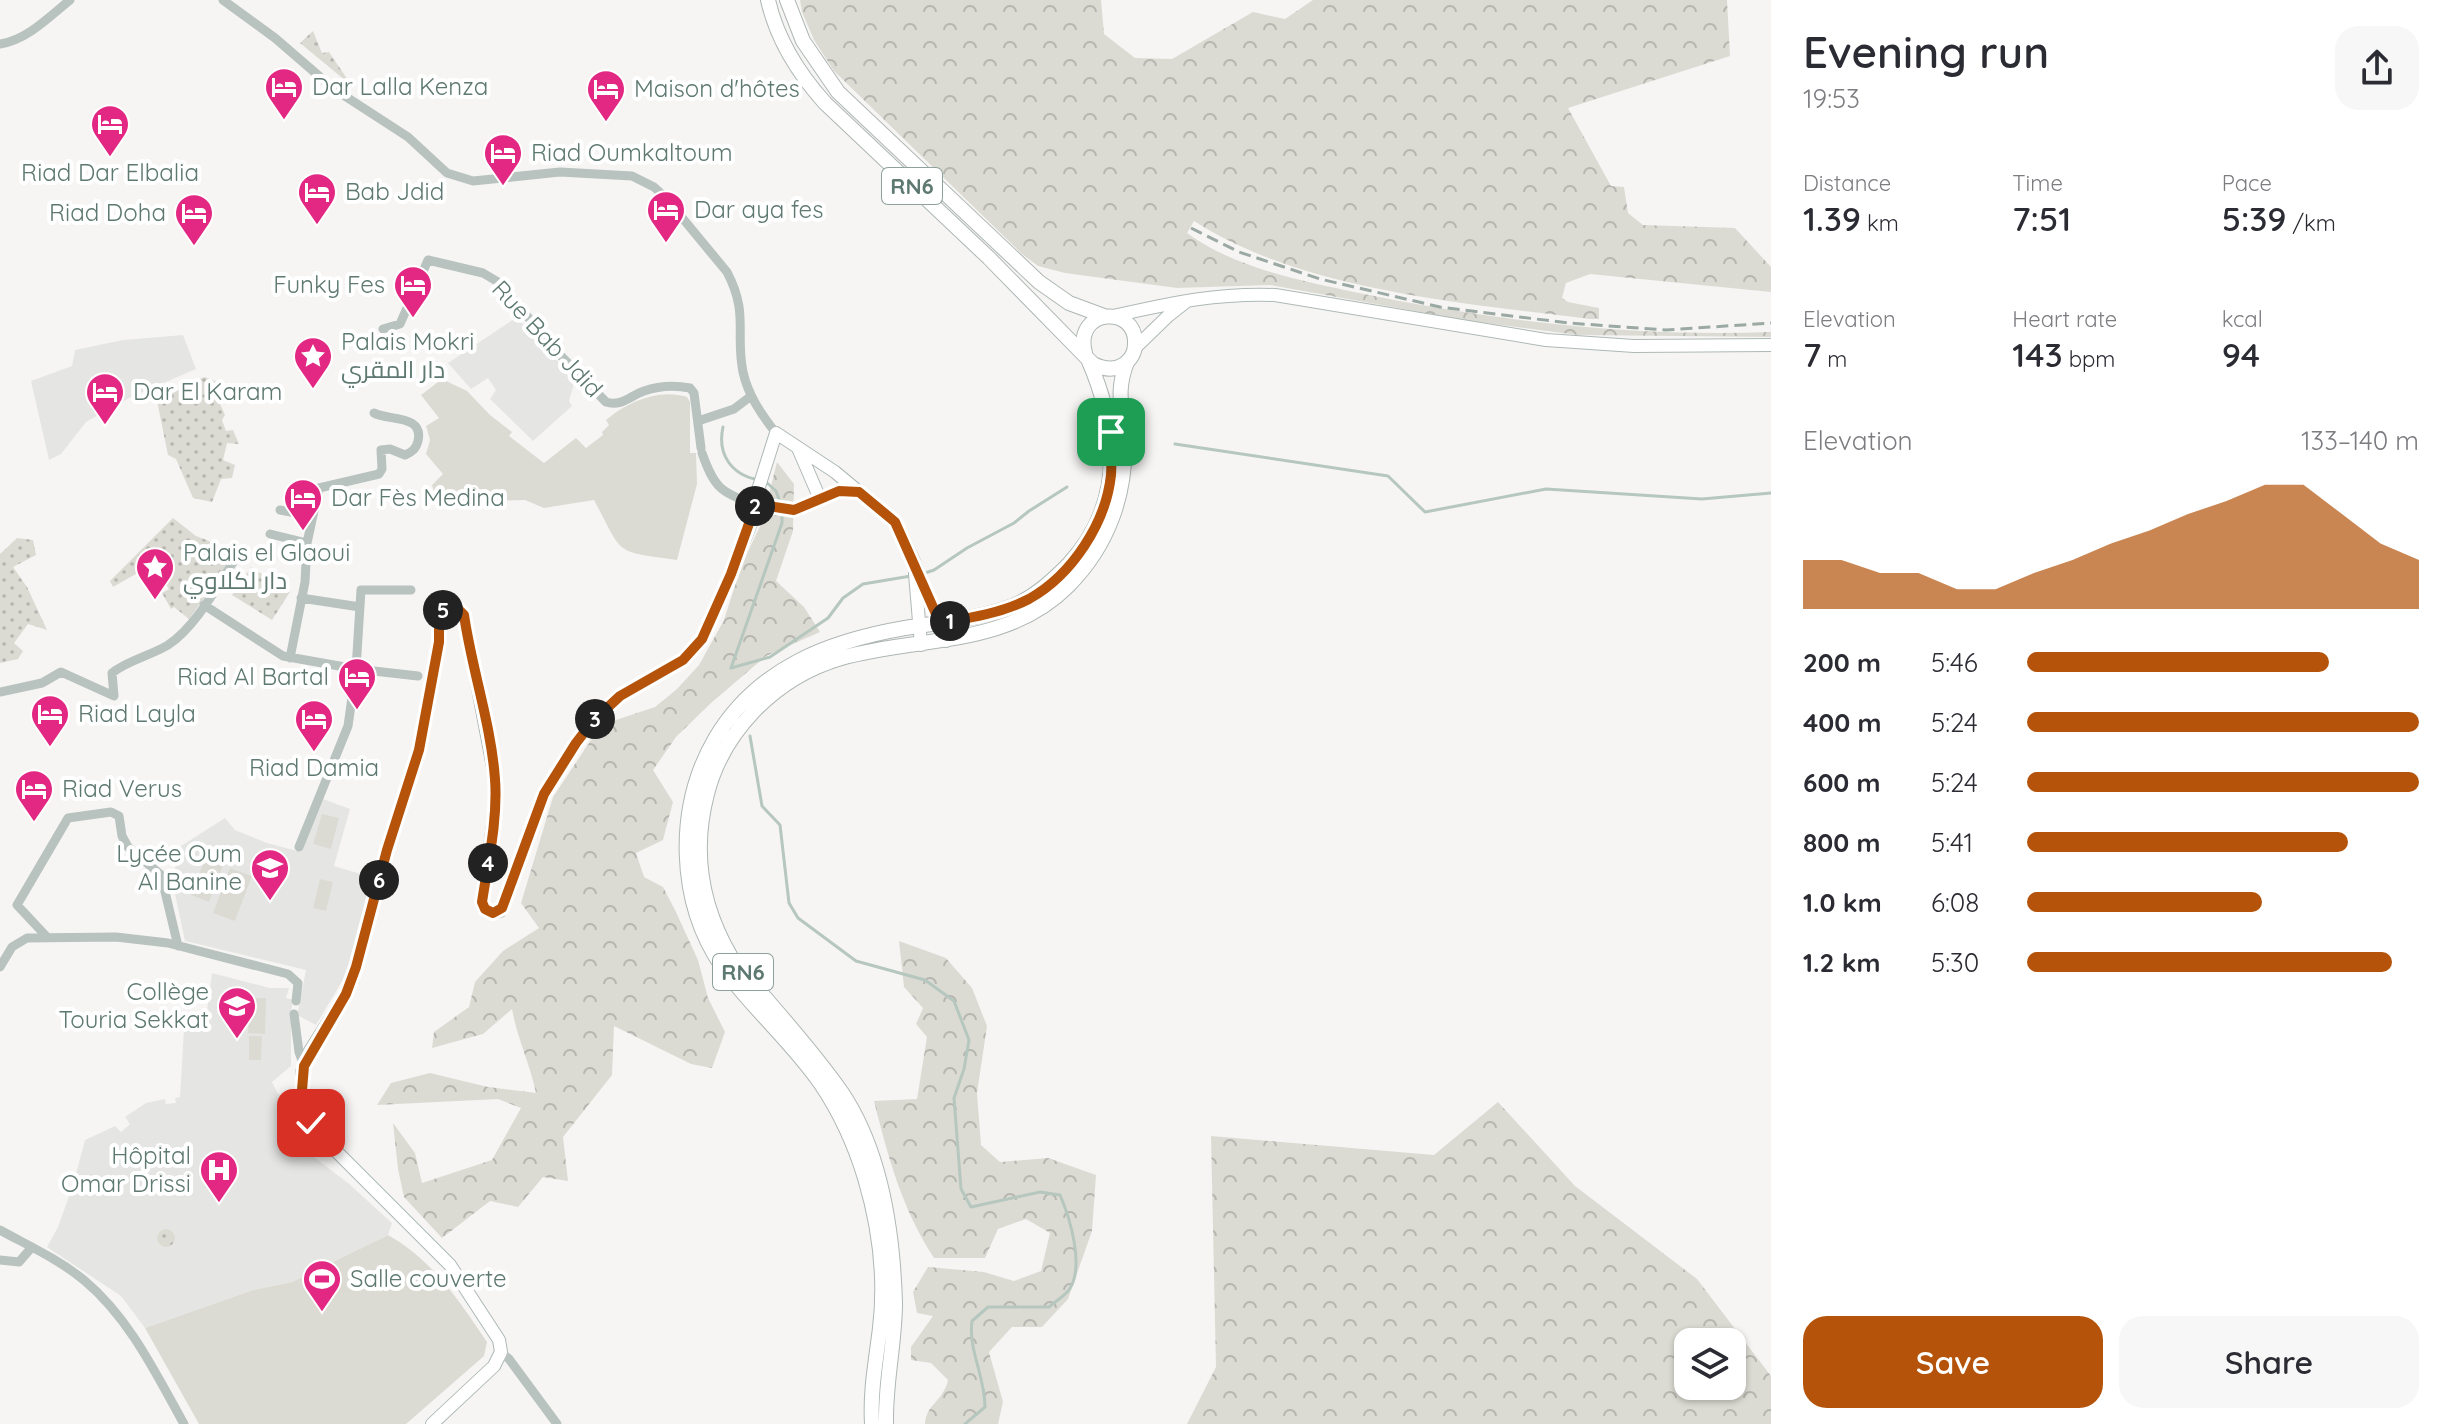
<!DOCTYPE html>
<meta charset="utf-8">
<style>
:root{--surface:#fff;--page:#f7f7f7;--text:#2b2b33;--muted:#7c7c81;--accent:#b45309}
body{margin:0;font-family:Quicksand,Cairo,sans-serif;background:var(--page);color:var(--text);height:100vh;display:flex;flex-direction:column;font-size:30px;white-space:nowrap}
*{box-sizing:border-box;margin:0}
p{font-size:26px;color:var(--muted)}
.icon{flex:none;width:44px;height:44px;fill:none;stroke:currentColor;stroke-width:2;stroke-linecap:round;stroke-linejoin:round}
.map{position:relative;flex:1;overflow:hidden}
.side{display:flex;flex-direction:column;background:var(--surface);width:680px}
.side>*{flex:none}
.buttons{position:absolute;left:1674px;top:1328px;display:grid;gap:16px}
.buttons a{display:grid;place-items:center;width:72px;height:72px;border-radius:16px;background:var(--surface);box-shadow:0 2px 6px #0004;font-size:40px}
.pin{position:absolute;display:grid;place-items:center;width:68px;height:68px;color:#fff;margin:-34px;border-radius:16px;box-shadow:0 4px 12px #0006}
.km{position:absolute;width:40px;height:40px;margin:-20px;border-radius:50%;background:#222;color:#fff;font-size:22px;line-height:40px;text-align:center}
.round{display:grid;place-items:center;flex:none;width:84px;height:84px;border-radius:24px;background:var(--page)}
.headline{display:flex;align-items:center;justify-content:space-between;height:136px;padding:0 32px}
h1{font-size:44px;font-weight:600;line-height:60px}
.metrics{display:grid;grid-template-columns:repeat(3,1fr);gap:12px;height:136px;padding:8px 32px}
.metrics div{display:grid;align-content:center}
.metrics b{font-size:34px;font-weight:600}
.metrics small{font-size:22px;font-weight:400}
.metrics p{font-size:22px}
.chart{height:224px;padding:16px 32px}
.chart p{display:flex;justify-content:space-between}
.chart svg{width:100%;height:144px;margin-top:8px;fill:var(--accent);opacity:.7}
.cta{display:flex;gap:16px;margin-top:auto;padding:16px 32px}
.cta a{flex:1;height:92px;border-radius:24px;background:var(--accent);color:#fff;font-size:32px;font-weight:600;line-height:92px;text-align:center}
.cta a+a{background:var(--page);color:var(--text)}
ul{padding:0 32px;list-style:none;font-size:26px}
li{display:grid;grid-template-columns:128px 96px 1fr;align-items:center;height:60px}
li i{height:20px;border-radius:10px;background:var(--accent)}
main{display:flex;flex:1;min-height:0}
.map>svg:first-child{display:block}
</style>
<main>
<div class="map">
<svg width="1771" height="1424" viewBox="0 0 1771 1424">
<defs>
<pattern id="forest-crowns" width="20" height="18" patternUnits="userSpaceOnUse" patternTransform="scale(2)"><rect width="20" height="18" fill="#dcdbd3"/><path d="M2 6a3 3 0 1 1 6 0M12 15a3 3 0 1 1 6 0" fill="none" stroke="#b6b6b0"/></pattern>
<pattern id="park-dots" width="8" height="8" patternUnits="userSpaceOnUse" patternTransform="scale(2)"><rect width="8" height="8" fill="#dcdbd3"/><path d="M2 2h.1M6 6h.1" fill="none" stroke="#b6b6b0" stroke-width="1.8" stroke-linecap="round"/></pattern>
</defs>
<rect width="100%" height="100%" fill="#f7f5f4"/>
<!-- built -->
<path fill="#e5e6e4" d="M517 317 575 380 569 401 572 406 533 441 490 399 496 390 488 378 471 389 448 363Z
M183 335 196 369 129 398 86 422 61 454 49 460 31 381 72 366 75 350 123 340Z
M323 799 350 809 334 866 371 877 347 977 344 978 316 1025 297 1015 306 970 185 941 172 880 181 846 225 818 235 830 267 843 301 852Z
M212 973 270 988H289L286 998 293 1000 291 1014V1066L272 1082 278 1094 282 1096 291 1131 310 1154 348 1183 392 1223 388 1235 292 1282 253 1290 145 1328 121 1296 47 1247 58 1227 73 1185 85 1140 115 1126 121 1132 130 1124 125 1117 146 1103 165 1099 166 1104 176 1103 175 1098 180 1097 185 1012 207 1011Z"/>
<!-- grass -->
<path fill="#dcdbd3" d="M442 379 467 391 490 415 512 432 509 436 544 463 576 438 586 448 603 435 602 432 609 425 606 420C627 402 659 388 687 397L690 402V453H696L697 484 677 560C613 551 624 556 594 500L544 508 525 500 437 502 432 485 443 474 426 454 430 440 426 426 439 418 421 395Z
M322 814 339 818 331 849 313 844Z
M205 859 223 865 209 902 191 895Z
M230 868 252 876 235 921 213 913Z
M320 879 333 882 326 911 313 908Z
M250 998H266L265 1034 248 1033Z
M249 1036H262L261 1060H249Z
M388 1235C433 1260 459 1301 487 1342L484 1356 406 1424H199L145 1328 253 1290 292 1282Z"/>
<!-- forest -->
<path fill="url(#forest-crowns)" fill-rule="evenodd" d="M800 0H1101L1104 34 1135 58 1172 59 1253 12 1285 19 1313 0H1727L1730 56 1568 108 1611 186 1624 187 1628 213 1643 225 1735 228 1771 267V292L1590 274 1566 283 1562 298 1568 302 1599 308V319H1590C1463 303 1303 291 1194 221L1187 233C1235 268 1301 281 1359 293 1495 321 1632 337 1771 332V337L1578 335 1470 321 1270 285 1177 288 1065 273 1038 266 1022 254 834 71 814 40 802 12Z
M777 462 794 484 793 531 776 581 804 607 820 632 766 656 711 703 676 737 653 770 673 802 663 840 636 853 644 877 663 887 675 910 698 960 708 998 725 1032 712 1068 691 1064 614 1026 612 1075 563 1137 568 1181 543 1177 518 1207 490 1201 442 1238 404 1197 398 1169 393 1123 415 1153 422 1183 492 1160 521 1108 498 1099 377 1105 391 1083 430 1073 488 1087 536 1093C530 1064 517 1038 512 1009L483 1034 432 1048 434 1032 469 1007 475 982 503 951 539 928 521 903 553 797 601 725 655 707 677 689 699 665 724 620 742 564 762 522Z
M899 941 946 958 972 988 987 1026 977 1093 981 1145 1000 1162 1048 1158 1096 1175 1092 1231 1068 1299 1042 1327H1012L989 1352 1003 1402 998 1424H925C926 1404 943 1402 948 1380L931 1363 911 1360V1347L933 1316 917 1313 913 1292 928 1267 984 1272 1014 1281 1041 1271 1050 1233 1026 1219 998 1229 985 1258H934C902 1209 888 1157 874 1101L917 1099 927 1037 916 1024 923 1008 904 987Z
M1498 1102 1575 1186 1697 1279 1771 1376V1424H1187L1216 1367 1211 1136 1434 1155ZM1688 1342H1732V1386H1688Z"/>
<!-- park -->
<path fill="url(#park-dots)" d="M313 31 322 53 329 52 352 86 300 43Z
M204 377 221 383 216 395 225 415 222 420 226 431 233 430 239 444 227 443 223 460 235 465 232 478 221 479 212 502 193 498 176 459 168 455 157 401Z
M173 518 196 536 238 552 189 619 174 607 171 609 162 593 169 589 163 579 157 582 152 574 144 577 141 571 113 587 110 581Z
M17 538 33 540 36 555 13 567 27 587 47 630 28 624 14 643 23 651 18 659 0 663V554Z
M251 567 290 592 272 620 232 595Z
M157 1238a9 9 0 1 1 18 0a9 9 0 1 1-18 0Z"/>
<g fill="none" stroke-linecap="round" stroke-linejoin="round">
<!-- stream -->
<path stroke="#b5c7bf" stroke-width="3" d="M723 427C717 454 731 475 759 480
M1175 444 1388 476 1425 512 1546 489 1702 499 1771 493
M766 482 776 491 781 505
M925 573 934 570 967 548 1014 523 1029 511 1067 487
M731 668 782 523V513
M731 668 770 657 828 618 843 598 863 584 911 576
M750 736 762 806 780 825 789 903 798 918 856 961 925 980 954 1001 969 1040 964 1069 954 1098 961 1189 971 1207 1040 1192 1060 1195C1070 1218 1085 1267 1069 1290 1064 1296 1055 1302 1049 1307H988L972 1321C968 1350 985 1376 985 1407L965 1424"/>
<!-- secondary casing -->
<g stroke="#adb9b6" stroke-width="14">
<path id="secondary" d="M1113 316C1172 303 1214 293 1275 295L1546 340 1634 346 1771 345
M1135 348 1168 316 1187 301
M798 448 820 499
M756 504 794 510 839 491 859 492
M915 574 921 645
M432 1424 494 1366 501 1352 499 1340 450 1265 319 1134 304 1105 302 1072 310 1051 346 994 356 967 387 850 419 750 439 642 441 613 447 607 455 606 464 615 496 783 495 811 482 902 485 909 493 913 500 911 503 905 544 794 576 743 593 721 620 696 683 660 702 639 731 574 753 518 758 490 776 433 835 472 895 522 913 559 946 641"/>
</g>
<!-- primary casing -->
<g stroke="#adb7b4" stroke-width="16">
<path id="primary" d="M768 0C777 40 798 73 825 103L989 258 1093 364C1103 369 1113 371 1123 365 1131 360 1135 352 1135 344 1137 304 1073 308 1085 353
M787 0 803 41 838 92 1039 282 1069 303 1104 316
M872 1424C870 1391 876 1361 880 1328 886 1278 879 1225 865 1178 855 1145 840 1112 821 1084 792 1042 753 1009 723 968 677 902 675 808 715 739 757 668 829 641 905 628 942 622 979 619 1013 606 1035 597 1052 581 1068 565 1125 504 1119 430 1088 359
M886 1424C885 1383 895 1343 895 1303 893 1233 882 1153 842 1093 809 1045 767 1002 731 957 701 906 692 851 707 794 715 762 731 735 754 711 778 686 807 668 841 658 918 636 1006 648 1068 586 1109 545 1128 491 1124 433 1122 404 1116 391 1127 362"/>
</g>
<!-- street -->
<path stroke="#b8c2bf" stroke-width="9" d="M223 0 275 38 334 89 408 137 447 173 473 181 560 172 632 176 654 187 665 197 727 272C749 314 735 332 743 372 748 395 761 414 776 433
M0 44C27 40 49 17 70 0
M383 329 400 324 428 260 483 273 498 282 560 355 606 402C621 407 630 396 644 391 658 386 675 385 690 388L694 393 701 448
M698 421 734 409 751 396
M702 453C714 487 721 494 756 504
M280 510 312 516
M270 534 307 543
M301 598 360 607
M204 605 283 656 356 669 418 676
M290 658 305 582 307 543 319 488 379 474 382 469 381 450 390 449 405 455C412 452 416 449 418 441 424 414 388 421 374 413
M0 692 42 683 61 672 114 696 112 673C128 660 150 656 168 645 197 626 220 581 240 552
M299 847 348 726 356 669 361 590H411
M46 936 17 905 68 818 111 812 119 816 122 836 128 847 161 875 178 946
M0 967 12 947 27 938 116 937 168 943 288 974 298 983 296 1001
M294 1014 299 1052 304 1066
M0 1230C29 1246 60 1260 85 1281 130 1319 156 1374 184 1424
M0 1260 19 1262 32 1247
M501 1352 509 1359 557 1424"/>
<!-- secondary -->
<use href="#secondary" stroke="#fff" stroke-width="12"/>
<!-- primary -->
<use href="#primary" stroke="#fff" stroke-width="14"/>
<!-- rail -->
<path stroke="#9ba9a5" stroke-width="3" stroke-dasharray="12 6" stroke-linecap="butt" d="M1191 228 1239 252 1320 279 1440 307 1568 323 1666 330 1771 323"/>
</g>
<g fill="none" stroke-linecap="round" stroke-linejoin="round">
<!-- route casing -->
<g stroke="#fff" stroke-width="16">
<path id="route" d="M311 1123 302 1090 304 1066 346 994 356 967 387 850 419 750 439 642V617L443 610 455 606 464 615C472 670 491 724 495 779 498 820 488 862 482 902L485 909 493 913 502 908 544 794 576 743 593 721 620 696 683 660 702 639 731 574 756 504 794 510 839 491 859 492 895 522 940 623C970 618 1002 613 1029 599 1072 575 1106 523 1111 475 1112 460 1111 446 1111 432"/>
</g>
<!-- route -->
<use href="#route" stroke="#b45309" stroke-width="10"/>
</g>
<!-- icons -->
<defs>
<g id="hotel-pin" transform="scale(2)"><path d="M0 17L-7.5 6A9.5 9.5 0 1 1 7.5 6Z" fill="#e32883" stroke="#fff"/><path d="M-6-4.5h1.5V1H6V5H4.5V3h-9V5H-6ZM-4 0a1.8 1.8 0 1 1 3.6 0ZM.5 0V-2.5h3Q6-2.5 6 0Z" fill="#fff"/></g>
<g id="sight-pin" transform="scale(2)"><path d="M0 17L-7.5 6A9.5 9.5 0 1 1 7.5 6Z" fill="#e32883" stroke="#fff"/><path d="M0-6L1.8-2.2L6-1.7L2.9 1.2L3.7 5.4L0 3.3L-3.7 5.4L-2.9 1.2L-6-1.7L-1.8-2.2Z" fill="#fff"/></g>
<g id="university-pin" transform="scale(2)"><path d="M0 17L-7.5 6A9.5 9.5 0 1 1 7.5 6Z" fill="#e32883" stroke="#fff"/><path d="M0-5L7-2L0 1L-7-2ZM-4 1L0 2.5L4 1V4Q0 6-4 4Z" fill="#fff"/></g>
<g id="hospital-pin" transform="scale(2)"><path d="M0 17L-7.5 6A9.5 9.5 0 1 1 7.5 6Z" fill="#e32883" stroke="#fff"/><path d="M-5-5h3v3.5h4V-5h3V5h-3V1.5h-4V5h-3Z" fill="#fff"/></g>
<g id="stadium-pin" transform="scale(2)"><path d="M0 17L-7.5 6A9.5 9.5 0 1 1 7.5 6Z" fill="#e32883" stroke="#fff"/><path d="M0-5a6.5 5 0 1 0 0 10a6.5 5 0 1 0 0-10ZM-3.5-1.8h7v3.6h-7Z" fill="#fff"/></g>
</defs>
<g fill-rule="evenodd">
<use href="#hotel-pin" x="284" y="87"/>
<use href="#hotel-pin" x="606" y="89"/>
<use href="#hotel-pin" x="110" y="124"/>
<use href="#hotel-pin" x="503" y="153"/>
<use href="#hotel-pin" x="317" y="192"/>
<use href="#hotel-pin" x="666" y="210"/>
<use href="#hotel-pin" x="194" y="213"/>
<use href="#hotel-pin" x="413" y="285"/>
<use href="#sight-pin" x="313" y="356"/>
<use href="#hotel-pin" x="105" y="392"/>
<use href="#hotel-pin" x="303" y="498"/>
<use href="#sight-pin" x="155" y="567"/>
<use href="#hotel-pin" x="357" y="677"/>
<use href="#hotel-pin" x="50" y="714"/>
<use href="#hotel-pin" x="314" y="719"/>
<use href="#hotel-pin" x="34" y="789"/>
<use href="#university-pin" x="270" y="868"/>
<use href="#university-pin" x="237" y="1006"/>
<use href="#hospital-pin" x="219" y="1170"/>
<use href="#stadium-pin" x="322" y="1279"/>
</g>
<g text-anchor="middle" stroke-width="8" stroke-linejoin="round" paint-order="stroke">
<!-- shield labels -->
<g fill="#fff" stroke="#8ea19c" stroke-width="2">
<rect x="882" y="168" width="60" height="36" rx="6"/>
<rect x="713" y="954" width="60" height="36" rx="6"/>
</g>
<g font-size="22" font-weight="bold" fill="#5e7971">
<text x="912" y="194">RN6</text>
<text x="743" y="980">RN6</text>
</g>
<!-- poi labels -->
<g font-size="24" fill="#5e7971" stroke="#fff" text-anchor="start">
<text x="312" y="95">Dar Lalla Kenza</text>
<text x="634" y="97">Maison d'hôtes</text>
<text x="531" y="161">Riad Oumkaltoum</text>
<text x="110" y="181" text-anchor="middle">Riad Dar Elbalia</text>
<text x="345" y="200">Bab Jdid</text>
<text x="694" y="218">Dar aya fes</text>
<text x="166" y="221" text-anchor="end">Riad Doha</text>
<text x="385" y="293" text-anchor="end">Funky Fes</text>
<text x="341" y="350">Palais Mokri<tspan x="341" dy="28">دار المقري</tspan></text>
<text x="133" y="400">Dar El Karam</text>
<text x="331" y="506">Dar Fès Medina</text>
<text x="183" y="561">Palais el Glaoui<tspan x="183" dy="28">دار لكلاوي</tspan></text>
<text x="329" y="685" text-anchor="end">Riad Al Bartal</text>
<text x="78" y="722">Riad Layla</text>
<text x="314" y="776" text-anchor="middle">Riad Damia</text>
<text x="62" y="797">Riad Verus</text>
<text x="242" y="862" text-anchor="end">Lycée Oum<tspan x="242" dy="28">Al Banine</tspan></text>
<text x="209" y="1000" text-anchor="end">Collège<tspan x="209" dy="28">Touria Sekkat</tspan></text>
<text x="191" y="1164" text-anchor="end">Hôpital<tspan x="191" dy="28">Omar Drissi</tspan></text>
<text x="350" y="1287">Salle couverte</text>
</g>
<!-- street labels -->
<g font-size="24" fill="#5e7971" stroke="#fff">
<text transform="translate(547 339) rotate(47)" y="8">Rue Bab Jdid</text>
</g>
</g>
</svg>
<div class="buttons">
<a><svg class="icon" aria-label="layers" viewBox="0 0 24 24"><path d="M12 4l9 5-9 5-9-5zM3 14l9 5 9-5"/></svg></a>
</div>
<div class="pin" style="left:1111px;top:432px;background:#1e9e55"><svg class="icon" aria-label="arrive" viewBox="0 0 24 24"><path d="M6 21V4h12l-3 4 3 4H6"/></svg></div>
<div class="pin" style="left:311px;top:1123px;background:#d93025"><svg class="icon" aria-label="check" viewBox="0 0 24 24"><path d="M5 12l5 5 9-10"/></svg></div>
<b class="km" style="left:950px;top:621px">1</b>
<b class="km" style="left:755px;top:506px">2</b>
<b class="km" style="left:595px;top:719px">3</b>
<b class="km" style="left:488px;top:863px">4</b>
<b class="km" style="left:443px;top:610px">5</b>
<b class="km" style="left:379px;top:880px">6</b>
</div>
<section class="side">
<div class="headline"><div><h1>Evening run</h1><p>19:53</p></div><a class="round"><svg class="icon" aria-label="share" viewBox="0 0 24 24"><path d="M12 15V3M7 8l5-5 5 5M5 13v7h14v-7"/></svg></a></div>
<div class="metrics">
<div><p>Distance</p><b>1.39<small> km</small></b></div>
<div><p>Time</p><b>7:51</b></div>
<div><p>Pace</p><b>5:39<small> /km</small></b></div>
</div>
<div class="metrics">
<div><p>Elevation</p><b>7<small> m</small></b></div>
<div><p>Heart rate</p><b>143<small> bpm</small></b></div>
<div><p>kcal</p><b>94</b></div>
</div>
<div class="chart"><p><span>Elevation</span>133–140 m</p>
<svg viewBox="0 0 160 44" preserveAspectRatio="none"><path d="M0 44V29L10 29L20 33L30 33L40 38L50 38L60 33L70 29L80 24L90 20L100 15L110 11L120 6L130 6L140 15L150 24L160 29V44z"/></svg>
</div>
<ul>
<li><b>200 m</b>5:46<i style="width:77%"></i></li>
<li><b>400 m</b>5:24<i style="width:100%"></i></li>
<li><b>600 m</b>5:24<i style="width:100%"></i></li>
<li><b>800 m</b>5:41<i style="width:82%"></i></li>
<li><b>1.0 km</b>6:08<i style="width:60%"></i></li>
<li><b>1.2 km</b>5:30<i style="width:93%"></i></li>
</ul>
<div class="cta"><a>Save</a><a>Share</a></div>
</section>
</main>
